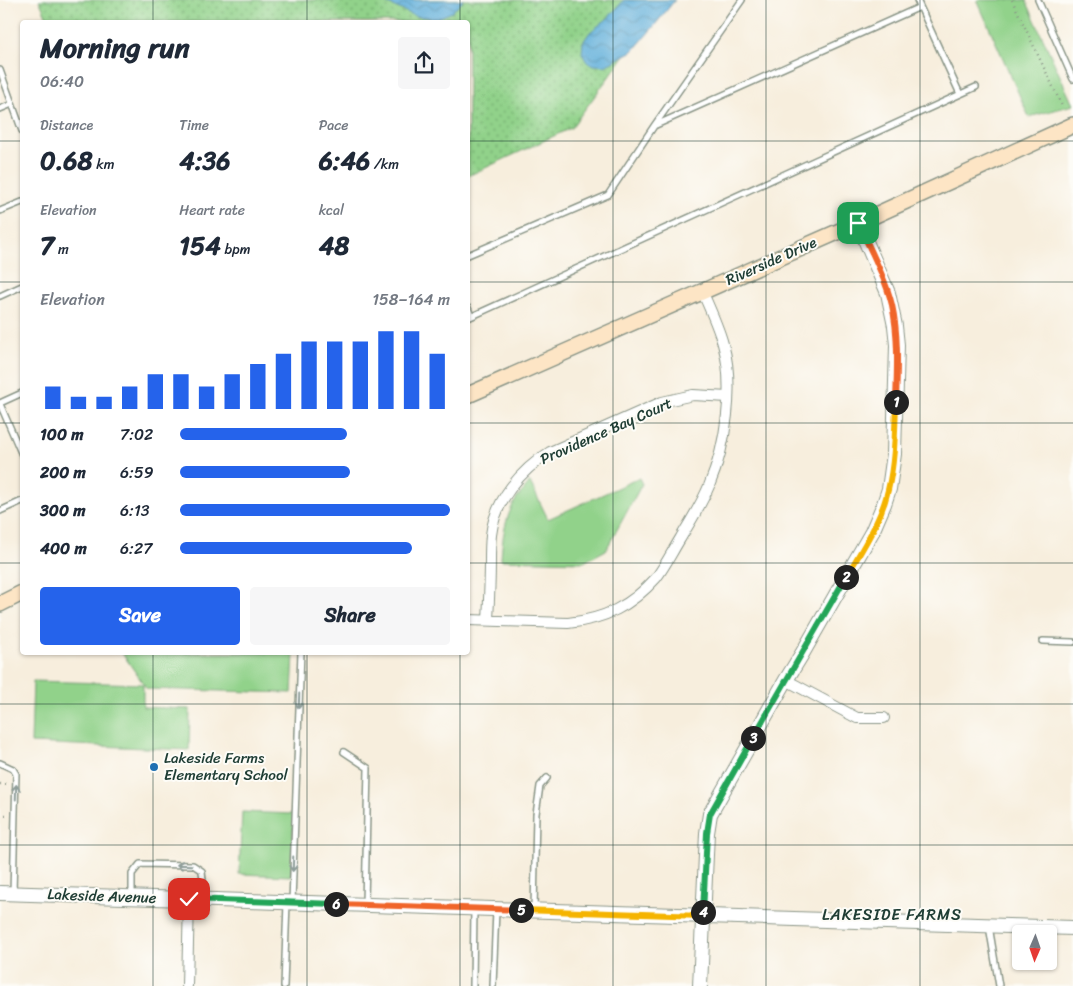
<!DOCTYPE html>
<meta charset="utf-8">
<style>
:root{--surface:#fff;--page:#f6f6f7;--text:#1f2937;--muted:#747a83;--accent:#2563eb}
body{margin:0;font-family:Sriracha,sans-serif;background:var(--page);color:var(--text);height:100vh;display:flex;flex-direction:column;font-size:19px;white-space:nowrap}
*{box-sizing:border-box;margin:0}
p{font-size:16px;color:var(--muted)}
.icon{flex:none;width:28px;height:28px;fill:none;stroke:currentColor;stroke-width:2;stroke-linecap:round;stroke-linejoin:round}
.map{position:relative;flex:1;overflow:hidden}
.details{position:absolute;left:20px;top:20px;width:450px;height:635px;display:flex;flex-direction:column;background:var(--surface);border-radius:5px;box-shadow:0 1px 4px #0004}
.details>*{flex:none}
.needle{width:32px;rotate:182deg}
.fabs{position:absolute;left:1012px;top:925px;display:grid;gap:10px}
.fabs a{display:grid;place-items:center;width:45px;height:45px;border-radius:5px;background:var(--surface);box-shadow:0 1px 4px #0004;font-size:25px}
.pin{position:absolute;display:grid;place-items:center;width:42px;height:42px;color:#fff;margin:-21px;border-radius:10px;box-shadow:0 2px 8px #0006}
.km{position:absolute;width:25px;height:25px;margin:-12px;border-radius:50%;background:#222;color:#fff;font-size:14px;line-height:25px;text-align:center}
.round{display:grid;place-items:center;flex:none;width:52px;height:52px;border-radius:5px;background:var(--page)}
.head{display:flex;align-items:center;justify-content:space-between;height:85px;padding:0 20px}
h1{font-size:28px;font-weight:700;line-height:38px}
.metrics{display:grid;grid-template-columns:repeat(3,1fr);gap:8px;height:85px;padding:5px 20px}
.metrics div{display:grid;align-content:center}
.metrics b{font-size:25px;font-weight:700}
.metrics small{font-size:14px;font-weight:400}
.metrics p{font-size:14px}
.chart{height:140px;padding:10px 20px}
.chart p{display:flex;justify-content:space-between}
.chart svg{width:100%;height:90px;margin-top:5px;stroke:var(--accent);stroke-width:6}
.button{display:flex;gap:10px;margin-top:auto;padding:10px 20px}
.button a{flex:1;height:58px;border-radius:5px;background:var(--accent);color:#fff;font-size:20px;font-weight:700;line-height:58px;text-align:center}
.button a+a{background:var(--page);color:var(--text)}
ul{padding:0 20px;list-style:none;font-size:16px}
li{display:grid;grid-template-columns:80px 60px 1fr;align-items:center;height:38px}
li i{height:12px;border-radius:6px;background:var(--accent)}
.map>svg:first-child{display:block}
</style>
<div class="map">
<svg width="1073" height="986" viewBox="0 0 1073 986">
<defs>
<pattern id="grass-dots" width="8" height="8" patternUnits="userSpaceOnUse" patternTransform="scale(1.25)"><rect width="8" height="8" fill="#91d28a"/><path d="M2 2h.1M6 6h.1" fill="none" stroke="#76ac72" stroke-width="1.8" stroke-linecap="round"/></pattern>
<pattern id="water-waves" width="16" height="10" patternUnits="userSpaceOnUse" patternTransform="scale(1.25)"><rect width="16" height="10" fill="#60afda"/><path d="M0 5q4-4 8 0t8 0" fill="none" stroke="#4f90b2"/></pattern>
</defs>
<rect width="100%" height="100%" fill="#fdfcf7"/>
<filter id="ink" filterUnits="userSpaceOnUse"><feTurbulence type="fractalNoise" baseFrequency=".02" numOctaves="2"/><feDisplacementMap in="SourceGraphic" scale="10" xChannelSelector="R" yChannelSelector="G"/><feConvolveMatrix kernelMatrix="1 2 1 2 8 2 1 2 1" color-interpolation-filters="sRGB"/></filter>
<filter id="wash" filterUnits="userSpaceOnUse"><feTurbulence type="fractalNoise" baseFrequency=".0096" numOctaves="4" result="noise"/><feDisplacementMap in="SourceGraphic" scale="20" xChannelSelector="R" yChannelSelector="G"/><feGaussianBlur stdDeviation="1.12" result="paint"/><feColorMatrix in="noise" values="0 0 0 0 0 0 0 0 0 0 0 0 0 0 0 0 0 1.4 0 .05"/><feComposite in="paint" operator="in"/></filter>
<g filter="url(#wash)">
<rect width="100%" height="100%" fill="#f7eedd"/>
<!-- grass -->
<path fill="url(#grass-dots)" stroke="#58885f" d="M39 0H666L571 128 468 176V22H49Z"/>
<!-- park -->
<path fill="#91d28a" stroke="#58885f" d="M977 0H1026L1073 105 1029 117Z
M639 478 642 484 606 550 584 562 501 560C502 539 505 516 517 498 521 493 526 488 530 482L548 519Z
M122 653H294L292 693 147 689Z
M33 681 143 684V707L190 709 189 750 31 743Z
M242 812 294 814 291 876 239 874Z"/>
<!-- water -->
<path fill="url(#water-waves)" stroke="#407687" d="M379 0H463L462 2 452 12 436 19 415 16Z
M624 0H675L655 25 633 51 605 66 594 65 586 61 582 53 583 42 590 32 607 19Z"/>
</g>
<g filter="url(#ink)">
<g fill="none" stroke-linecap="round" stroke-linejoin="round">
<!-- service casing -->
<g stroke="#8b9688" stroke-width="8">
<path id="service" d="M917 0 960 94
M1038 0 1073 79
M0 70 22 131
M0 109 12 104
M656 125 920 7
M0 211 22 202
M468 255 608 195 654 126 742 0
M0 296 22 286
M468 308 471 316
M468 318 976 87
M0 403 22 393
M0 404 22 455
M0 511 22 501
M1043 641 1073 642
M344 752 368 768 365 904
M0 763 13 769 16 774 13 893
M132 895V874L140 864 193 865 202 871 205 899
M292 902 301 652
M534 910 536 814 540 786 547 778
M989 926 999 986
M284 986 287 903
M473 986 474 909
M493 986 496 910"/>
</g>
<!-- minor casing -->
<g stroke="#8b9688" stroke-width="12">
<path id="minor" d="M468 620 568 623C605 619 631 606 656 578 665 566 672 552 680 539 690 522 701 505 709 486 726 446 735 386 723 344 718 326 710 309 702 291
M488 620C489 601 490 581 490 562 490 553 490 544 491 535 495 500 521 470 550 452L662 402 693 395 728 397
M786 680 857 718H884
M187 986 189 899"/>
</g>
<!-- tertiary casing -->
<g stroke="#8b9688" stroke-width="16">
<path id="tertiary" d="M0 893 1073 928
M700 986 707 833 710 814 786 680 802 654 872 532 884 504 889 489 894 454 897 345 895 326 888 293 858 223"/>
</g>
<!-- secondary casing -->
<g stroke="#8b9688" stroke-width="18">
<path id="secondary" d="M468 395 858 223 1073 125
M0 604 22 593"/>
</g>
<!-- path -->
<path stroke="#8b9688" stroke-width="2.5" stroke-dasharray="1 4" stroke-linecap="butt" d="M1012 0 1063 108
M0 784H8
M0 815H8"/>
<!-- service -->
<use href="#service" stroke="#fff" stroke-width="5"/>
<!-- minor -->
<use href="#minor" stroke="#fff" stroke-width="10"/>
<!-- tertiary -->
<use href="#tertiary" stroke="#fff" stroke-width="14"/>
<!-- secondary -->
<use href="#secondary" stroke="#fde5c5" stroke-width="15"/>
</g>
<!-- one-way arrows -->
<defs><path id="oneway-shaft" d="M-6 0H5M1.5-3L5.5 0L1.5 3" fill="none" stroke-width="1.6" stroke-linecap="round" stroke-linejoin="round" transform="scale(1.25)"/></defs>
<g stroke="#8f9e9a">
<use href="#oneway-shaft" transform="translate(299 701) rotate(92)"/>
<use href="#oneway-shaft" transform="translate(16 792) rotate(-88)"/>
<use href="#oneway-shaft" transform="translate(293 864) rotate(92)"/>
<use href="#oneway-shaft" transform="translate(184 865) rotate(-178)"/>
</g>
</g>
<g fill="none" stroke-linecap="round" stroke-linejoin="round" filter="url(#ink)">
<!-- split-1 casing -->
<g stroke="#fff" stroke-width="10">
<path id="split-1" d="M858 223C870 249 885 277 892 305 899 337 897 369 896 402"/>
</g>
<!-- split-2 casing -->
<g stroke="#fff" stroke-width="10">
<path id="split-2" d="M846 577C862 549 881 521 888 490 895 461 895 431 896 402"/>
</g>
<!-- split-3 casing -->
<g stroke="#fff" stroke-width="10">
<path id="split-3" d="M753 738 846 577"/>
</g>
<!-- split-4 casing -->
<g stroke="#fff" stroke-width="10">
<path id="split-4" d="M703 912 707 833 710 814 753 738"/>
</g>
<!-- split-5 casing -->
<g stroke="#fff" stroke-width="10">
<path id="split-5" d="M521 910 702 916 703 912"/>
</g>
<!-- split-6 casing -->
<g stroke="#fff" stroke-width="10">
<path id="split-6" d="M336 904 521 910"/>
</g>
<!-- split-7 casing -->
<g stroke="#fff" stroke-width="10">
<path id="split-7" d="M189 899 336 904"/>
</g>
<!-- split-1 -->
<use href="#split-1" stroke="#f0652b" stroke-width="6"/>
<!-- split-2 -->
<use href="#split-2" stroke="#f5b400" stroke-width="6"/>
<!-- split-3 -->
<use href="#split-3" stroke="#22a559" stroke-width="6"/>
<!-- split-4 -->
<use href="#split-4" stroke="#22a559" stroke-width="6"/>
<!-- split-5 -->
<use href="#split-5" stroke="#f5b400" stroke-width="6"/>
<!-- split-6 -->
<use href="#split-6" stroke="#f0652b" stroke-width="6"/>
<!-- split-7 -->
<use href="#split-7" stroke="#22a559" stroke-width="6"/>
</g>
<!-- grid -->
<path fill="none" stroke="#1f3d34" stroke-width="1" stroke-opacity="0.55" d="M153 0V22M307 0V22M460 0V22M613 0V986M766 0V986M920 0V986M0 141H22M468 141H1073M0 282H22M468 282H1073M0 423H22M468 423H1073M0 563H22M468 563H1073M153 652V986M307 652V986M460 652V986M0 704H1073M0 845H1073"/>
<!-- markers -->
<circle fill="#1f6fb2" stroke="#fdfcf7" stroke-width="2" cx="154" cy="767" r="5"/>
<g text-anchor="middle" stroke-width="4" stroke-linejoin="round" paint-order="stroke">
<!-- street labels -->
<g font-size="15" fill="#1f3d34" stroke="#fdfcf7">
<text transform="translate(771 261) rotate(-24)" y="5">Riverside Drive</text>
<text transform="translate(606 431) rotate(-24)" y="5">Providence Bay Court</text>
<text transform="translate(102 896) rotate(2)" y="5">Lakeside Avenue</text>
</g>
<!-- poi labels -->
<g font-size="15" fill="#1f3d34" stroke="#fdfcf7" text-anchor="start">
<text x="164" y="763">Lakeside Farms<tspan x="164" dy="17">Elementary School</tspan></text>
</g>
<!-- neighbourhood labels -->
<g font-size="16" letter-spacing="1" fill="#1f3d34" stroke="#fdfcf7">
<text x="892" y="920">LAKESIDE FARMS</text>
</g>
</g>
</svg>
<div class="fabs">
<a><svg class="needle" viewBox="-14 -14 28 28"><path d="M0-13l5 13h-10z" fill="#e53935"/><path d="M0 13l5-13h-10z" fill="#747a83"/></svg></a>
</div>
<div class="pin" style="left:858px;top:223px;background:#1e9e55"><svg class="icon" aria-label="arrive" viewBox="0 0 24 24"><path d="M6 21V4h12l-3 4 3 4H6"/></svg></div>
<div class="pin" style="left:189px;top:899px;background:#d93025"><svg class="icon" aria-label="check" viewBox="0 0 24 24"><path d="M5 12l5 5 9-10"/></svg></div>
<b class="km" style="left:896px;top:402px">1</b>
<b class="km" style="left:846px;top:577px">2</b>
<b class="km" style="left:753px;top:738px">3</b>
<b class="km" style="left:703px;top:912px">4</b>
<b class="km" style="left:521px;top:910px">5</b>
<b class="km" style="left:336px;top:904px">6</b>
<section class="details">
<div class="head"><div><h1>Morning run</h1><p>06:40</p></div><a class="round"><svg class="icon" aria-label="share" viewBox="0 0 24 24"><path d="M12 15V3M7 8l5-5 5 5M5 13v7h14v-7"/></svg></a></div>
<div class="metrics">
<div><p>Distance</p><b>0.68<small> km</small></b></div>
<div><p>Time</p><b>4:36</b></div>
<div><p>Pace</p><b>6:46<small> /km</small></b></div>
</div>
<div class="metrics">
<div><p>Elevation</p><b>7<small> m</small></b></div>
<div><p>Heart rate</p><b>154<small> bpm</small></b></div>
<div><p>kcal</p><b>48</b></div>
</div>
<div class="chart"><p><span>Elevation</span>158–164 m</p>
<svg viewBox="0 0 160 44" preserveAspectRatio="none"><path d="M5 44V33M15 44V38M25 44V38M35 44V33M45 44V27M55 44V27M65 44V33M75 44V27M85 44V22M95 44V17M105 44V11M115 44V11M125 44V11M135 44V6M145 44V6M155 44V17"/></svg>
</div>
<ul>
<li><b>100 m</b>7:02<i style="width:62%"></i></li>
<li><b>200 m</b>6:59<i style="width:63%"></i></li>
<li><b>300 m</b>6:13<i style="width:100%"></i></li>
<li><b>400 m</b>6:27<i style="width:86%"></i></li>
</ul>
<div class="button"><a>Save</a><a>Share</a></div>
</section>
</div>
